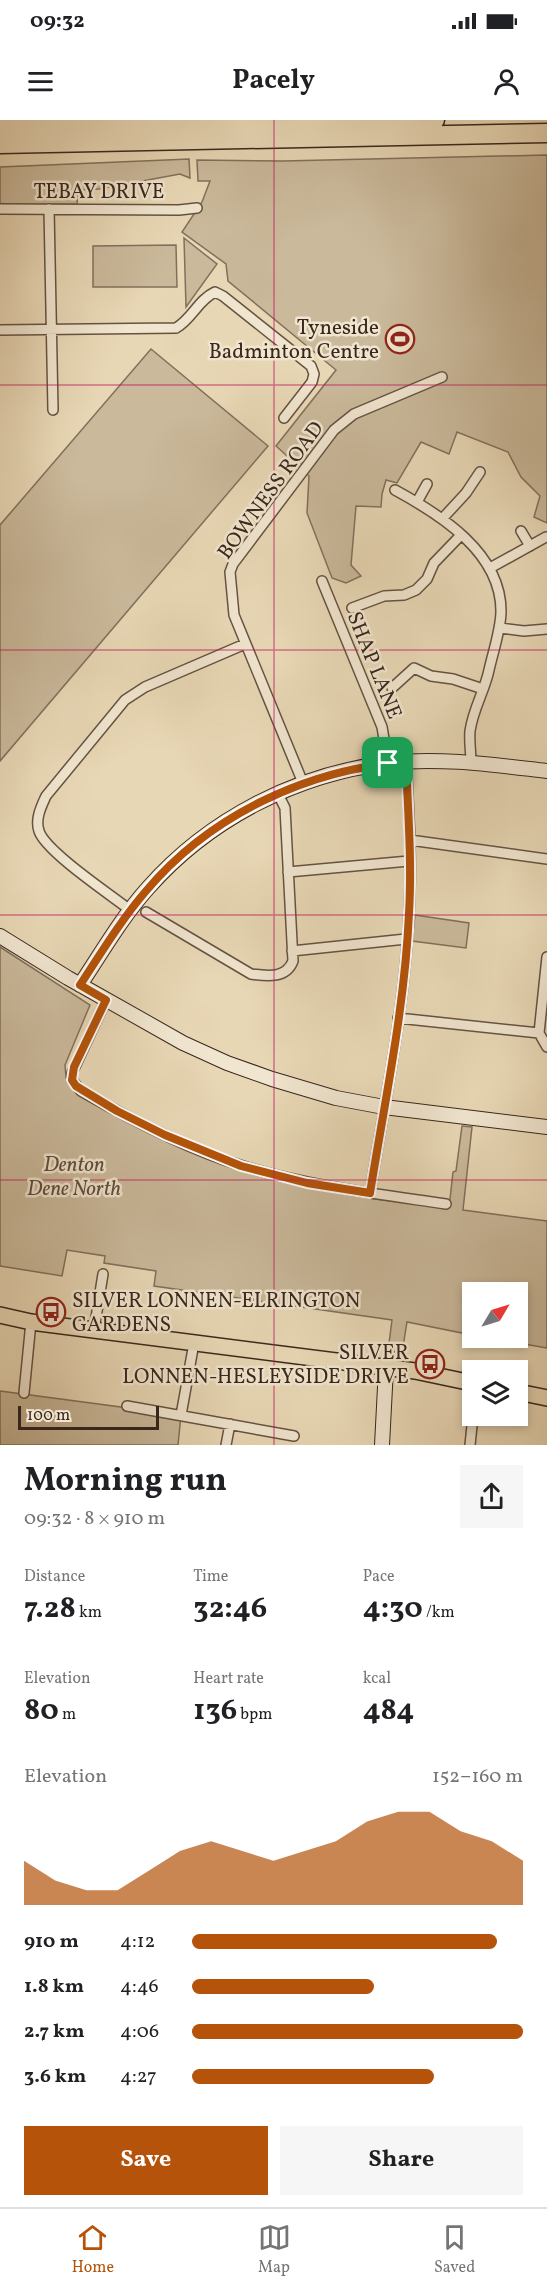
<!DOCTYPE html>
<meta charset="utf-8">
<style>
:root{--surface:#fff;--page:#f6f6f6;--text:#202124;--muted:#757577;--line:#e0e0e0;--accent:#b45309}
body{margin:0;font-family:Vollkorn,serif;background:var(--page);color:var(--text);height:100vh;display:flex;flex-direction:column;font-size:22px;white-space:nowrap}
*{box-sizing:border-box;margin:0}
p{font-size:20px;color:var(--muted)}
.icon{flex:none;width:33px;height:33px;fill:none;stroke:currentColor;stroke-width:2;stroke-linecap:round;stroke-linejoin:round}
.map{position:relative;height:1325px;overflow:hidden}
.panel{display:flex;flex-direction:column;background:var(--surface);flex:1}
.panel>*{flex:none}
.needle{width:39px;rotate:52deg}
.tools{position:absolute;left:462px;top:1162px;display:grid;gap:12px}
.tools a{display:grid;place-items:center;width:66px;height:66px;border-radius:0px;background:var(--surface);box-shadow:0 3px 9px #0003;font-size:30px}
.scale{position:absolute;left:18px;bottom:15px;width:141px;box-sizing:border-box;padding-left:6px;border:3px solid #39271c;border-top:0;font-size:16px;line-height:21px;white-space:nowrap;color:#39271c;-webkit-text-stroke:4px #f0e5cf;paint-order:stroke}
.pin{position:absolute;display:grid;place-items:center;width:51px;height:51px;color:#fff;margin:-26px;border-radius:12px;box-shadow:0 3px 9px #0006}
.round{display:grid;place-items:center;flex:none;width:63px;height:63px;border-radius:0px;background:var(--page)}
.headline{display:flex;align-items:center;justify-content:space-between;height:102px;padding:0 24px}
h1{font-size:33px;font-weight:700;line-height:45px}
.metrics{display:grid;grid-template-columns:repeat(3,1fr);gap:9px;height:102px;padding:6px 24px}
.metrics div{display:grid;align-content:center}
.metrics b{font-size:30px;font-weight:700}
.metrics small{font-size:16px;font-weight:400}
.metrics p{font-size:16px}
.chart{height:168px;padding:12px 24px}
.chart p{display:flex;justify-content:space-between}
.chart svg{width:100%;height:108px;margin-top:6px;fill:var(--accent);opacity:.7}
.button{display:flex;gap:12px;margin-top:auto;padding:12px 24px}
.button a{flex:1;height:69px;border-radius:0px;background:var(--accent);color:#fff;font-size:24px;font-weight:700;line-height:69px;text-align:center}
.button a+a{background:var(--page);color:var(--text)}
ul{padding:0 24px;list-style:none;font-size:20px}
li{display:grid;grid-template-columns:96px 72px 1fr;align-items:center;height:45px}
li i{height:15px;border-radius:8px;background:var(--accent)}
.status{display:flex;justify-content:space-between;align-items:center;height:42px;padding:0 30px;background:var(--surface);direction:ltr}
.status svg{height:16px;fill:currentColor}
header{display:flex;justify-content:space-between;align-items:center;height:78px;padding:0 24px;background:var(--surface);font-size:27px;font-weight:700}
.menu{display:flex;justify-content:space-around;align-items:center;height:84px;border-top:2px solid var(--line);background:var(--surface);font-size:16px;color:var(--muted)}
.menu a{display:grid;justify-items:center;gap:3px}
.menu .selected{color:var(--accent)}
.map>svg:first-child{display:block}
</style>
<div class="status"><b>09:32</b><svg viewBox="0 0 49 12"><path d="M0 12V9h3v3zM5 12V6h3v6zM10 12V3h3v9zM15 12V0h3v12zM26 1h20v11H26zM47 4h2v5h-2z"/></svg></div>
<header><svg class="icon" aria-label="menu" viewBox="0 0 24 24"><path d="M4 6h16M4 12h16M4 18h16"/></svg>Pacely<svg class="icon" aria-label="person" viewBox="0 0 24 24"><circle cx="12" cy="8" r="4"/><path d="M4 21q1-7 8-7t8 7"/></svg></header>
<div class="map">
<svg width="547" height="1325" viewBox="0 0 547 1325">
<rect width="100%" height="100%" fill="#e8d7b5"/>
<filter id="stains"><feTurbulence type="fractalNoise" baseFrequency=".00333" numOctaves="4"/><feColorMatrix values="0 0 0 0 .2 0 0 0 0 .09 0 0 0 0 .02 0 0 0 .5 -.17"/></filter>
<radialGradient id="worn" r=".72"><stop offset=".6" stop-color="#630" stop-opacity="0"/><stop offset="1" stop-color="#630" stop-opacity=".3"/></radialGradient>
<!-- green -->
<path fill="#cab99b" stroke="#82705c" stroke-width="1.5" d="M547 35V403L534 397 540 376 521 357 508 332 457 312 449 334 421 322 397 363 386 360 382 374 381 387 356 386 351 445 361 456 346 463 332 458 307 393 309 356 276 326 336 250 228 161 226 144 182 112 202 82 210 61H198L197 40 283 41Z
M189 39 190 58 180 54 99 69 78 70 77 84 0 85V47Z
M184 118 217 144 186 187Z
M176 125 177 167H93V126Z
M151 229 268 326 0 641V405Z
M415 795 469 803 466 828 412 821Z
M0 827 90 885 65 945 66 958 76 972 116 995 307 1066 375 1079 449 1088 453 1052 456 1051 462 1006 472 1007 463 1090 547 1101V1228L490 1218H518V1173H472V1215L407 1202 402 1233 388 1231 392 1200 154 1166 156 1151 104 1143 105 1136 67 1130 62 1156 0 1146Z
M0 1271 181 1295 178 1325H0Z"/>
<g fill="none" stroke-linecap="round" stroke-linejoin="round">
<!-- street casing -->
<g stroke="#655342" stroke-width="12">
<path id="street" d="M0 89 179 90 197 88
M49 89 53 290
M0 210 176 208C192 199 198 180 215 172L223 176 311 246 314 254 312 262 284 298
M395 370C441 395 501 433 501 491 501 509 493 532 489 550 485 570 473 589 470 611 469 621 471 632 471 643
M417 382 427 364
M442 399 466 373 480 352
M521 411 530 426
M490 448 546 417
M322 461 382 607 388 643
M352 488 384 476 404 475 416 470 427 459 434 443 461 415
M500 508 524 511 547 509
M392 568 414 548 431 556 453 559 483 569
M303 663 234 495 230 452 233 444 334 310 354 294 442 257
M410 720 547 739
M288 752 409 741
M130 790C111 775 45 731 39 711 35 699 41 687 46 676L125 580 145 567 245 524
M146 792 251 854C267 856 286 859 293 841L285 688 278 674
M292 831 406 819
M547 837 539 913 547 927
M106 880 72 953V960L81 971C130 999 189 1030 243 1046 309 1066 378 1074 446 1084
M398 898 539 913
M370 1073C385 980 405 886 409 793 412 743 409 692 406 642
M94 1210 103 1154
M24 1273 31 1202
M127 1286 294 1316
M181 1295 194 1223
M226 1325 230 1304
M470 1325 473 1296"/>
</g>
<!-- secondary casing -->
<g stroke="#39271c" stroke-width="16">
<path id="secondary" d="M0 816 68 858 183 923 227 943 272 959 336 978 384 987 547 1007
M80 865C102 832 122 797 148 768 209 699 296 654 388 643 441 637 495 645 547 651
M382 1325 386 1248"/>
</g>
<!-- primary casing -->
<g stroke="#39271c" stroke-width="18">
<path id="primary" d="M0 1195 31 1202 415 1251 472 1263
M518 1272 547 1278"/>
</g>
<!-- highway casing -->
<g stroke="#39271c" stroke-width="21">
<path id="highway" d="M0 8 435 0
M0 24 547 13"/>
</g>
<!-- street -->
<use href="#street" stroke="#f0e5cf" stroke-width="9"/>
<!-- secondary -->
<use href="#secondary" stroke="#f0e5cf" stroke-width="14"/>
<!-- primary -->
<use href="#primary" stroke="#e8d7b5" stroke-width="15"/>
<!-- highway -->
<use href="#highway" stroke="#e8d7b5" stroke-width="18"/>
</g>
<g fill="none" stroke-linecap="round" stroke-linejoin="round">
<!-- route casing -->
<g stroke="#fff" stroke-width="12">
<path id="route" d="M406 642C408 692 412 743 409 793 405 886 385 980 370 1073L307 1063 241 1046 165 1015 117 991 76 966 72 960 74 947 106 880 80 865C101 833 121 800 146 771 210 695 308 649 406 642Z"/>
</g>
<!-- route -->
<use href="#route" stroke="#b45309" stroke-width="8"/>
</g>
<!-- grid -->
<path fill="none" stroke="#c2185b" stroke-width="1.5" stroke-opacity="0.55" d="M274 0V1325M0 265H547M0 530H547M0 795H547M0 1060H547"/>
<!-- icons -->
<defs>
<g id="stadium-ring" transform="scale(1.5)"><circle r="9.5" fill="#f0e5cf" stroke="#8f2418" stroke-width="1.5"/><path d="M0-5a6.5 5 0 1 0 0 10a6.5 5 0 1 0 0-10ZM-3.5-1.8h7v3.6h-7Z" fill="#8f2418"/></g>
<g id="bus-ring" transform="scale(1.5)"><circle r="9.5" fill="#f0e5cf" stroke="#8f2418" stroke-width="1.5"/><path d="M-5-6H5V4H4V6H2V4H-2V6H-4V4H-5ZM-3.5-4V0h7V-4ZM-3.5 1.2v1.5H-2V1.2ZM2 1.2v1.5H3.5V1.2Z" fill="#8f2418"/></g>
</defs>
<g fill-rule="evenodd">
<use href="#stadium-ring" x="400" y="219"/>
<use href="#bus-ring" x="51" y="1192"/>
<use href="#bus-ring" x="430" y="1244"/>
</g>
<g text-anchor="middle" stroke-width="5" stroke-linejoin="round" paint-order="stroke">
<!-- street labels -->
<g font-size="21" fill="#39271c" stroke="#f0e5cf">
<text x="99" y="78">TEBAY DRIVE</text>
<text transform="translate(270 370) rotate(-54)" y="7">BOWNESS ROAD</text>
<text transform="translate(375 545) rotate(68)" y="7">SHAP LANE</text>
</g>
<!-- poi labels -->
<g font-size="21" fill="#39271c" stroke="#f0e5cf" text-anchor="end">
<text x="379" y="214">Tyneside<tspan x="379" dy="24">Badminton Centre</tspan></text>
<text x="72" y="1187" text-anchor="start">SILVER LONNEN-ELRINGTON<tspan x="72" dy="24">GARDENS</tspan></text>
<text x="409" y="1239">SILVER<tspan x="409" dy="24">LONNEN-HESLEYSIDE DRIVE</tspan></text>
</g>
<!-- park labels -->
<g font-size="21" font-style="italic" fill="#5d4c3c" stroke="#f0e5cf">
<text x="74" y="1051">Denton<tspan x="74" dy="24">Dene North</tspan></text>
</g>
</g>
<rect width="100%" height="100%" filter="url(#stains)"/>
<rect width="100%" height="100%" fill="url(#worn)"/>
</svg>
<div class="tools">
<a><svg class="needle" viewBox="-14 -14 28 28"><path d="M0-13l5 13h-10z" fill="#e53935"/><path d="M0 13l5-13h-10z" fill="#757577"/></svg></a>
<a><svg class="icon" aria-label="layers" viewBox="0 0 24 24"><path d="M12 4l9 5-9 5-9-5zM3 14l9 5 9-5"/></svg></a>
</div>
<div class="scale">100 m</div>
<div class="pin" style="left:388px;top:643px;background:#1e9e55"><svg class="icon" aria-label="arrive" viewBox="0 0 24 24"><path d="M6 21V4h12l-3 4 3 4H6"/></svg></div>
</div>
<section class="panel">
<div class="headline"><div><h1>Morning run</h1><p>09:32 · 8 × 910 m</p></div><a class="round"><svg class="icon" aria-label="share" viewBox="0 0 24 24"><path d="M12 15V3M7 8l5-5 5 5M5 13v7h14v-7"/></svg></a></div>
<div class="metrics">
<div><p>Distance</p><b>7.28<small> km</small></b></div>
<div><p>Time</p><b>32:46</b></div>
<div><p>Pace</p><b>4:30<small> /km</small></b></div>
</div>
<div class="metrics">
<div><p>Elevation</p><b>80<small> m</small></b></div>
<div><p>Heart rate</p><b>136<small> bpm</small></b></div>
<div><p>kcal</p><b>484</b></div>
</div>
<div class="chart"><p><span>Elevation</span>152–160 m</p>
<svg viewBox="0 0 160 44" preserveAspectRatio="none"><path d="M0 44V26L10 34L20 38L30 38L40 30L50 22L60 18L70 22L80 26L90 22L100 18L110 10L120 6L130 6L140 14L150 18L160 26V44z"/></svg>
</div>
<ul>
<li><b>910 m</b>4:12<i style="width:92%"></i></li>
<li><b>1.8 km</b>4:46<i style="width:55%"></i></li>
<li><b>2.7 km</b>4:06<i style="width:100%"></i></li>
<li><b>3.6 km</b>4:27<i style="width:73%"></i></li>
</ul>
<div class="button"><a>Save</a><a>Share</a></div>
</section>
<nav class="menu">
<a class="selected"><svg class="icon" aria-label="home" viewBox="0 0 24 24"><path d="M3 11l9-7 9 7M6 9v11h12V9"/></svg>Home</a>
<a><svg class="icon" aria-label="map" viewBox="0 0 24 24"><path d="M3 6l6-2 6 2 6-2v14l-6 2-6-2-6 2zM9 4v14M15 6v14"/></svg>Map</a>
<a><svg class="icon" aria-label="saved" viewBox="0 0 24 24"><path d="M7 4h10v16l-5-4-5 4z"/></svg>Saved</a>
</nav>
